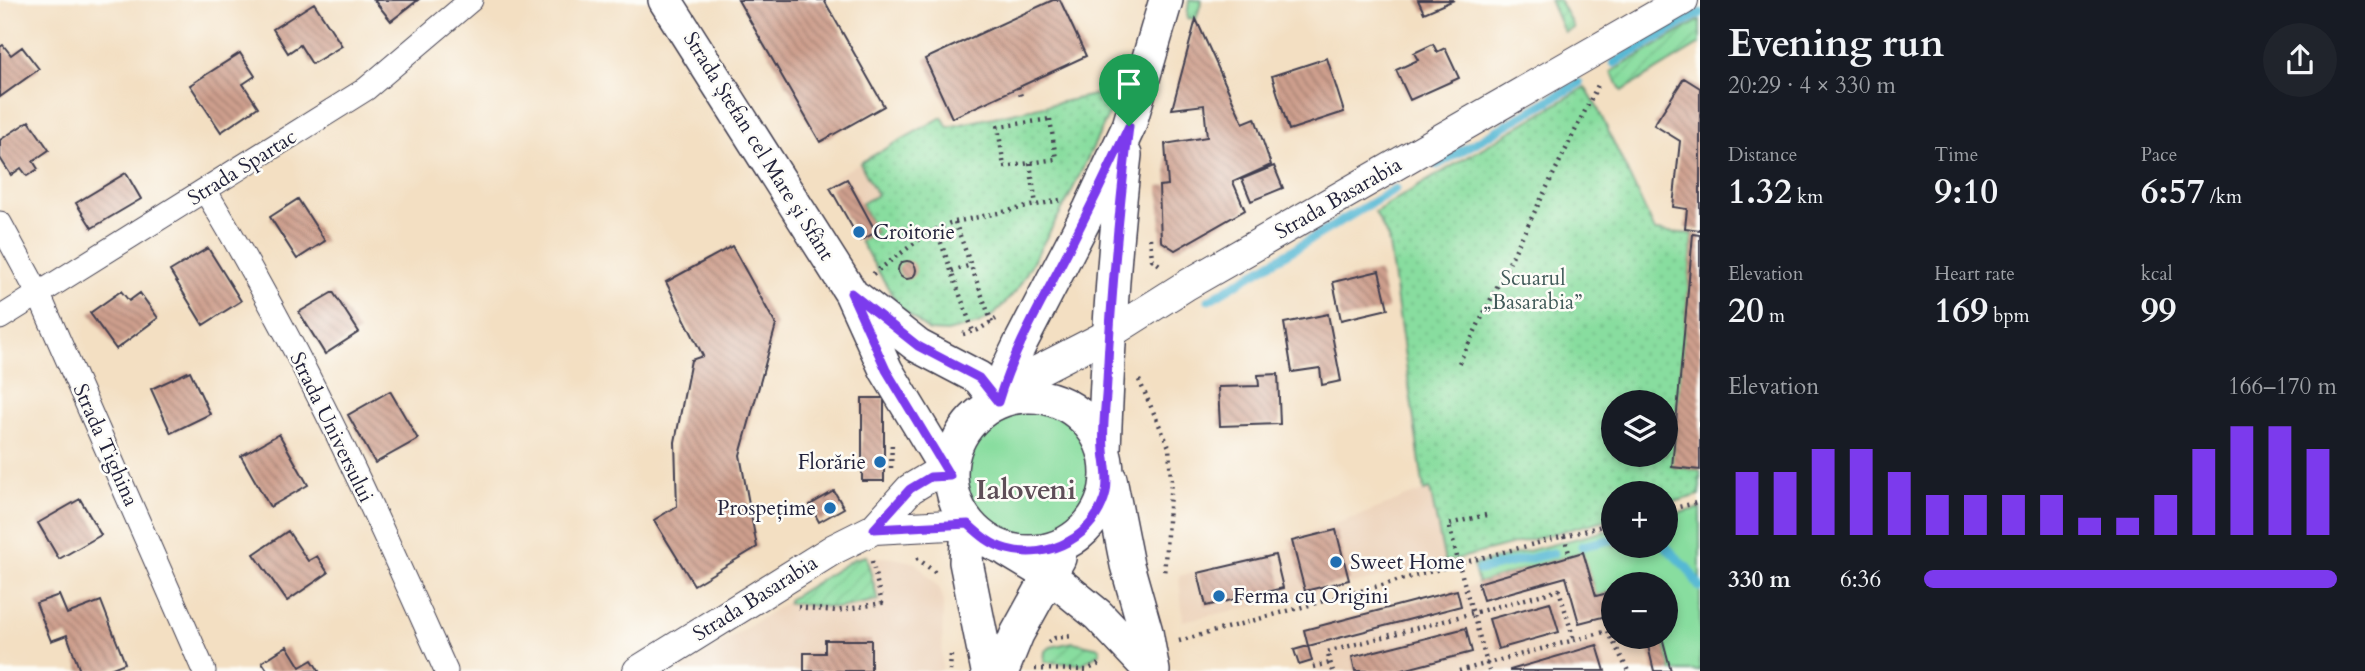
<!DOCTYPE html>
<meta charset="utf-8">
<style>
:root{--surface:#171b24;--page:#20242c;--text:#f1f3f6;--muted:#9ea1a6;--accent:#7c3aed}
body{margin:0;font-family:Cardo,serif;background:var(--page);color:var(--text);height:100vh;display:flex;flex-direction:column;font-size:26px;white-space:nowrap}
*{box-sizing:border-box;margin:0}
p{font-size:23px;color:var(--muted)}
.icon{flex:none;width:38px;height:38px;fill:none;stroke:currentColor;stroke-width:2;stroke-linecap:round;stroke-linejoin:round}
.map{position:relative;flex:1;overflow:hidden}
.sheet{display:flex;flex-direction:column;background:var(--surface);width:665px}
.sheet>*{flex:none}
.controls{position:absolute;left:1601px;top:390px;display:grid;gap:14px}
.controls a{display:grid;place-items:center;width:77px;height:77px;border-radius:50%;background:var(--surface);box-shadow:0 4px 10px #0003;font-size:35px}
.pin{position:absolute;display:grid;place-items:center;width:60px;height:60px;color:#fff;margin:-72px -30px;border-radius:50% 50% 50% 0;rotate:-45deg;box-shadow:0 0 7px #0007}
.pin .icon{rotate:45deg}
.round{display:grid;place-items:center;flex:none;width:74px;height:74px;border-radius:37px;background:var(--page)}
.head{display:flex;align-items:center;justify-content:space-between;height:119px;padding:0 28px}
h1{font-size:38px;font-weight:700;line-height:52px}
.stats{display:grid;grid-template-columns:repeat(3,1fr);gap:10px;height:119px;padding:7px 28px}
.stats div{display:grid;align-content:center}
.stats b{font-size:35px;font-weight:700}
.stats small{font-size:19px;font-weight:400}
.stats p{font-size:19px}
.chart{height:196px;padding:14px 28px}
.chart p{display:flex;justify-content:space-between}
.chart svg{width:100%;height:126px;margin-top:7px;stroke:var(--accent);stroke-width:6}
ul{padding:0 28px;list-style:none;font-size:23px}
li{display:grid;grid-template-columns:112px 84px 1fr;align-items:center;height:52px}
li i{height:18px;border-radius:9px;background:var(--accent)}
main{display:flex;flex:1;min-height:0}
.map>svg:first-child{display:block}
</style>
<main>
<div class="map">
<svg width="1700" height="671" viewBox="0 0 1700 671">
<defs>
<pattern id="park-dots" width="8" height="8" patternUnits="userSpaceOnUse" patternTransform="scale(1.75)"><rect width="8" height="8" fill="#88dd9f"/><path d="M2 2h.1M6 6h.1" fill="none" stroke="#75bd8a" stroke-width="1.8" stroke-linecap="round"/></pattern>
<pattern id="garden-furrows" width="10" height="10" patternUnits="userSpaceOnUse" patternTransform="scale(1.75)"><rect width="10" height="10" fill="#88dd9f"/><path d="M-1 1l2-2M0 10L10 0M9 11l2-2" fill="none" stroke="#75bd8a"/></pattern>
<pattern id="building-back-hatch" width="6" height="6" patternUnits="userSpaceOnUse" patternTransform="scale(1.75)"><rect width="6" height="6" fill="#ce9f8d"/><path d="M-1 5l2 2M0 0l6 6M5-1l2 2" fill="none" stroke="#a78174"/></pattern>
</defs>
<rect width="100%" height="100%" fill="#fdfcf7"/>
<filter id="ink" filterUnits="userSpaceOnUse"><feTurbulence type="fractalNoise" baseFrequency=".0143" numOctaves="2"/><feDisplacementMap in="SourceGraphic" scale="14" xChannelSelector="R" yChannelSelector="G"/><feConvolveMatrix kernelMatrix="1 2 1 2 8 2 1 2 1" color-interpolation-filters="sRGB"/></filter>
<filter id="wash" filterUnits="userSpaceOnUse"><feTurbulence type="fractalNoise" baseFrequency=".00686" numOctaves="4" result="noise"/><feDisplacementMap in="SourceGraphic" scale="28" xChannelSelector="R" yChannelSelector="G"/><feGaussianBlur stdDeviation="1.57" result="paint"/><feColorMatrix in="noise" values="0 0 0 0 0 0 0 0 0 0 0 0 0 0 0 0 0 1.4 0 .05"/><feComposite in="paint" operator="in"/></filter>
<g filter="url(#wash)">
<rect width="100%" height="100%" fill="#f3dfc2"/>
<!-- built -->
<path fill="#ecd2b9" d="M860 163 877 195 876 232 860 241 826 182Z
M1429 488 1445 562 1303 596 1183 621 1179 576 1290 548 1288 539 1361 515Z
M1583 552 1612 592 1614 637H1645L1647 642 1662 637 1671 671H1314L1304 630 1457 590Z
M866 556 894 558 916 563 940 589 943 598 942 671H679L854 559Z"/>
<!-- grass -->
<path fill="#88dd9f" stroke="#55806d" stroke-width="2" d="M966 473a64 64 0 1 1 128 0a64 64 0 1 1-128 0Z
M1700 508V671H1671L1662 637 1647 642 1645 637H1666V584H1614L1613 599 1611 592 1596 596 1582 552 1478 583 1473 565 1613 529 1614 546H1666V516Z"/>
<!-- park -->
<path fill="url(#park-dots)" stroke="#55806d" stroke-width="2" fill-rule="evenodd" d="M1585 87 1597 107 1655 231 1693 234 1673 467 1700 470V495L1666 504V494H1614L1613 518 1445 562 1430 489 1424 491 1388 238 1375 212ZM1614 402H1666V455H1614Z
M1121 89 1068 199 1017 290 995 314 978 324 947 332 929 331 899 306 860 241 876 232 861 204 877 195 860 163 942 117 948 127Z"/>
<!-- garden -->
<path fill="url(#garden-furrows)" stroke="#55806d" stroke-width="2" d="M1189 0H1202L1196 19 1187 18Z
M1550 0H1559L1574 28 1564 32Z
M1700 20V44L1622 91 1611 72Z
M866 556 878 600 838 608 788 603V600L854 559Z
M1073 642 1100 648V653L1082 664 1044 662 1045 651 1051 647Z"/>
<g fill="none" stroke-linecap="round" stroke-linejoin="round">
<!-- stream -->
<path stroke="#55b8d4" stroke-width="9" d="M1614 63 1700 13
M1437 165 1579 83
M1209 300 1395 189
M1582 546 1614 539
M1665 546 1688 569 1700 587
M1479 570 1553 553"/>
</g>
<g id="blocks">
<!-- building -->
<path fill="url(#building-back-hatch)" d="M374 0H418L391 21Z
M738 0H824L884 106 820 142Z
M1053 0H1060L1086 56 952 118 925 59Z
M1418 0H1454L1424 13Z
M314 3 342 46 312 64 300 45 288 53 273 29Z
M1196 19 1243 123 1255 118 1271 165 1233 182 1245 210 1175 250 1161 241 1159 186 1168 185 1165 144 1207 137 1204 105 1172 109Z
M1433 44 1437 52 1445 48 1459 78 1410 100 1396 70 1418 60 1414 53Z
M3 45 11 55 22 47 39 69 0 97V47Z
M240 53 255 76 243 84 258 107 221 132 190 85Z
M1327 58 1344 112 1289 130 1272 76Z
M1684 78 1700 88V230L1685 228 1687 209 1673 207 1680 141 1654 125Z
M29 121 49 150 33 161 38 169 27 176 21 168 11 175 0 158V140Z
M1274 166 1283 188 1251 201 1242 179Z
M126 173 141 199 92 228 76 203Z
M847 179 876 232 860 241 830 188Z
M298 199 325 241 297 259 270 217Z
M1693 234 1700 235V470L1672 467Z
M732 246 776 325 740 455 757 547 694 585 654 520 677 506 675 442 691 360 703 356 666 282Z
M208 248 241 301 203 325 170 271Z
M898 270a9 9 0 1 1 18 0a9 9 0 1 1-18 0Z
M1379 271 1388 309 1341 320 1333 282Z
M121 291 129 301 140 293 158 318 116 349 90 313Z
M333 292 359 332 325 354 299 312Z
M1328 314 1341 381 1322 385 1320 368 1292 372 1284 323Z
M190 371 210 414 171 433 151 389Z
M1278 374 1280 424 1220 426 1218 387 1259 386 1258 375Z
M390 391 418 439 375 463 348 415Z
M862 398H884V481H862Z
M279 434 308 485 270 507 241 456Z
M834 491 844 508 819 522 810 505Z
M80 499 101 535 59 559 38 523Z
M1336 530 1349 580 1305 591 1292 541Z
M288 531 308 561 317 556 328 573 287 601 254 554Z
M1583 552 1596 596 1612 592 1614 614 1579 623 1566 577 1483 600 1478 583Z
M1275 555 1283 588 1206 606 1198 573Z
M1457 590 1461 606 1308 646 1312 661 1299 665 1294 650 1308 646 1304 630Z
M59 595 67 614 101 601 125 663 105 671H80L67 635 51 641 36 603Z
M1550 602 1559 632 1498 649 1489 619Z
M1466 628 1472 652 1399 671H1355L1352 657Z
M1625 637H1645L1647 642 1628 647Z
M1662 637 1671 671H1654L1647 642Z
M825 640H871V671H804V653H825Z
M1597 645 1605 671H1510V670Z
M287 646 300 667 312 660 319 671H268L262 662Z"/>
</g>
</g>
<g filter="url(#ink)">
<use href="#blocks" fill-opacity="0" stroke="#413e4f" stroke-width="2"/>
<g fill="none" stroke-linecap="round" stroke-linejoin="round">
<!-- minor casing -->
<g stroke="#413e4f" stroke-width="25">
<path id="minor" d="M205 191C231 231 253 273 276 315 339 431 392 551 446 671
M0 223 39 295 204 671
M0 318 366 89 471 0"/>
</g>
<!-- tertiary casing -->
<g stroke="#413e4f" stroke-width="32">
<path id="tertiary" d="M998 402 1037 371 1109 334 1185 286 1683 0
M874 529 968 524
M638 671 834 549 874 529 910 489 930 477 950 476"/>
</g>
<!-- secondary casing -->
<g stroke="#413e4f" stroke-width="36">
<path id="secondary" d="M665 0 851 293 886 370 950 476
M858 299 918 346 979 378 998 402
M951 474a78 78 0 1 1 156 0a78 78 0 1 1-156 0Z
M998 402 1007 371 1021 342 1090 209 1129 126 1166 0
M1104 449C1108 351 1113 253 1125 155
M1110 479 1127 565 1146 632 1153 671
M968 524 966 562 988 671
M1007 550 1050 576 1098 615 1151 671
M1002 671 1017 634 1059 558"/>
</g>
<!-- path -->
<path stroke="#413e4f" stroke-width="4.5" stroke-dasharray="2 5" stroke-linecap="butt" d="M1018 87 1022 99
M1050 119 1056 159 1004 167 998 127Z
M1030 163 1036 205
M955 222 992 323
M936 229 973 331
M1150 238 1152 259 1161 266
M952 271 971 265
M873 274 928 233 950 223 1060 200
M963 334 978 330 996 319
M1459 363 1599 83
M1139 380 1169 447 1171 480 1164 575
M891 468 892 442
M1666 510 1700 502
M1486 515 1449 524C1460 573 1476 622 1489 671
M1564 536 1570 556
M917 558 937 574
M798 607 836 611 882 603 872 561
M1179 641 1458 564 1614 523
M1048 642 1055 638 1073 636
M1313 667 1330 663
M1035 669 1086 670 1102 663
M950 671 951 654
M1333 671 1327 652 1559 590 1574 640
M1459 671 1608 631 1628 671"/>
<!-- minor -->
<use href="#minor" stroke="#fff" stroke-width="23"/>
<!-- tertiary -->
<use href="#tertiary" stroke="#fff" stroke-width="30"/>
<!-- secondary -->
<use href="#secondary" stroke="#fff" stroke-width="33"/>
</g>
</g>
<g fill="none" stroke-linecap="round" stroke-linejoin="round" filter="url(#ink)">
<!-- route casing -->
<g stroke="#fff" stroke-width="14">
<path id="route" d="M1129 126C1119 211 1111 295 1107 381 1106 403 1102 427 1104 450 1105 464 1109 477 1106 492 1096 536 1049 561 1007 549 991 545 980 535 968 524L874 529 910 489 930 477 950 476 886 370 851 293 918 346 979 378 998 402C1013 352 1039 307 1063 261 1086 216 1108 171 1129 126Z"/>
</g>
<!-- route -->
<use href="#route" stroke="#7c3aed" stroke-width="9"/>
</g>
<!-- markers -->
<g fill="#1f6fb2" stroke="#fdfcf7" stroke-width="2.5">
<circle cx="859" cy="232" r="7"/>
<circle cx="880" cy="462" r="7"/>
<circle cx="830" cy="508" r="7"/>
<circle cx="1336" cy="562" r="7"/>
<circle cx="1219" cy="596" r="7"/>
</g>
<g text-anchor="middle" stroke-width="5" stroke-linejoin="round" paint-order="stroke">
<!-- street labels -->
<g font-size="21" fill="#22223b" stroke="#fdfcf7">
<text transform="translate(759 146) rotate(58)" y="7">Strada Ștefan cel Mare și Sfânt</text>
<text transform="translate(242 167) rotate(-32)" y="7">Strada Spartac</text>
<text transform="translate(1338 198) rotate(-30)" y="7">Strada Basarabia</text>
<text transform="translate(332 427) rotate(64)" y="7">Strada Universului</text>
<text transform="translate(106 445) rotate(66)" y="7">Strada Tighina</text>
<text transform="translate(755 598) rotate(-32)" y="7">Strada Basarabia</text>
</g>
<!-- poi labels -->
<g font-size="21" fill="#22223b" stroke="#fdfcf7" text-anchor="start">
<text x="873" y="239">Croitorie</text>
<text x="866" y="469" text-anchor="end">Florărie</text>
<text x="816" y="515" text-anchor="end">Prospețime</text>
<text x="1350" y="569">Sweet Home</text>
<text x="1233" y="603">Ferma cu Origini</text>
</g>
<!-- park labels -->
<g font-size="21" fill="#415a59" stroke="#fdfcf7">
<text x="1533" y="285">Scuarul<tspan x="1533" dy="24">„Basarabia”</tspan></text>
</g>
<!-- district labels -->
<g font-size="28" font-weight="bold" fill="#5e4e58" stroke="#fdfcf7">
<text x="1026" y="499">Ialoveni</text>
</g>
</g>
</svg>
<div class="controls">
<a><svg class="icon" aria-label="layers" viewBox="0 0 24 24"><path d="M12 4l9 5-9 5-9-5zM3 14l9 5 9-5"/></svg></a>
<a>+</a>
<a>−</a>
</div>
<div class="pin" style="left:1129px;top:126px;background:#1e9e55"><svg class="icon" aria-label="arrive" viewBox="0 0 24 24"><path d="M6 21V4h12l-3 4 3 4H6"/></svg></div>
</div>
<section class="sheet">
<div class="head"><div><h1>Evening run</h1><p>20:29 · 4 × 330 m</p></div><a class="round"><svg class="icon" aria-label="share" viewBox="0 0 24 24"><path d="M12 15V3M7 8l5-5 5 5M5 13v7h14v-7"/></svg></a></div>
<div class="stats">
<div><p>Distance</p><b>1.32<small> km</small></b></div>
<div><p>Time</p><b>9:10</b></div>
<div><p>Pace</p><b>6:57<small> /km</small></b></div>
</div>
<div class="stats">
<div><p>Elevation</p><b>20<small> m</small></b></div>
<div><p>Heart rate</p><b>169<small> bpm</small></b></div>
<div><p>kcal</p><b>99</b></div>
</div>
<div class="chart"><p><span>Elevation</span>166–170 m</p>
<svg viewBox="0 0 160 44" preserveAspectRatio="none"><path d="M5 44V22M15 44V22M25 44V14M35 44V14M45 44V22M55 44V30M65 44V30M75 44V30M85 44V30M95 44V38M105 44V38M115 44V30M125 44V14M135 44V6M145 44V6M155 44V14"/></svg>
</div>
<ul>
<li><b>330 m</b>6:36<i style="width:100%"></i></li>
</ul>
</section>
</main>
